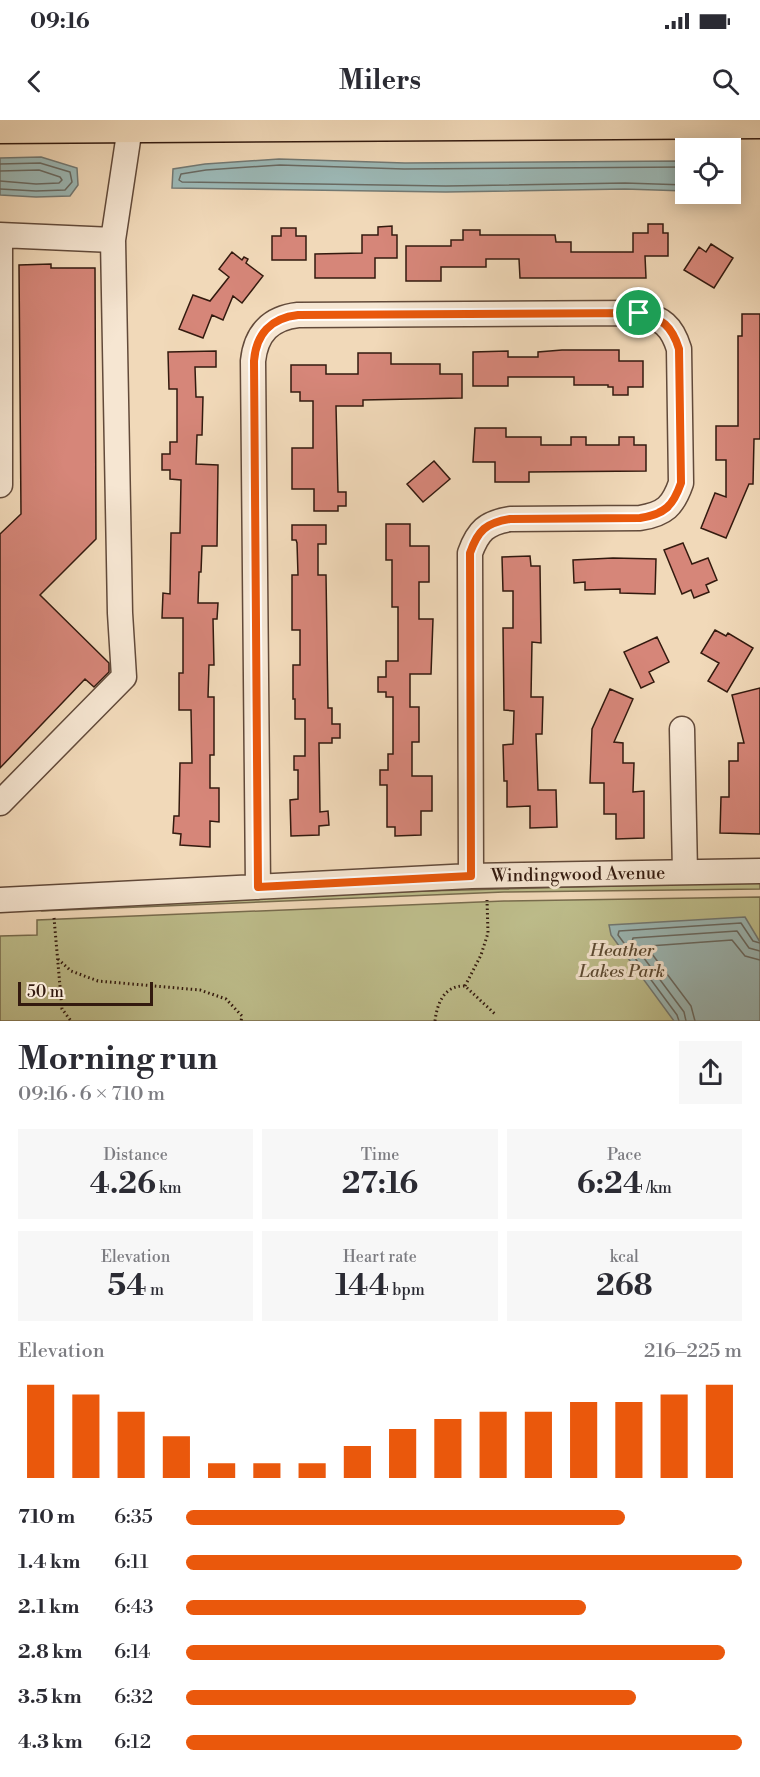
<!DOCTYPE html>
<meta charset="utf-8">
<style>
:root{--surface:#fff;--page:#f7f7f7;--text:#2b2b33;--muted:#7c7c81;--accent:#ea580c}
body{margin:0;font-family:"Libre Bodoni",serif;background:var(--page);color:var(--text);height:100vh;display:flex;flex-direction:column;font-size:22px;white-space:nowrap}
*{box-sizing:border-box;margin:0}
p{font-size:20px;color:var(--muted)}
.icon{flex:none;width:33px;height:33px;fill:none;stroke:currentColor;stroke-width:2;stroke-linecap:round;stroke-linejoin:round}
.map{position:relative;height:901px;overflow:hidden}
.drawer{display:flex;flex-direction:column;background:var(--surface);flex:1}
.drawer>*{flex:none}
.fabs{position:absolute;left:675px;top:18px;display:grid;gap:12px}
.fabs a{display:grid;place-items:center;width:66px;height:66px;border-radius:0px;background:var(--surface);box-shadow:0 3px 15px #0003;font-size:30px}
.scale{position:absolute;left:18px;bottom:15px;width:135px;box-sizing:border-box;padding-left:6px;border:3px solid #331a0f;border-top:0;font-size:16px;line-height:21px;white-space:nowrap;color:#331a0f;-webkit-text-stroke:4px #f6e6d2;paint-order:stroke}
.pin{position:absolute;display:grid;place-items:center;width:51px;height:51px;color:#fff;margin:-26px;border:3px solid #fff;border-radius:50%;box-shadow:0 2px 6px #0007}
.round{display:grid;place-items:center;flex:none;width:63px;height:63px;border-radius:0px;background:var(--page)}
.head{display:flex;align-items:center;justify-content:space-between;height:102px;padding:0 18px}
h1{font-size:33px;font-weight:700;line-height:45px}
.figures{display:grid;grid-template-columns:repeat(3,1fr);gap:9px;height:102px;padding:6px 18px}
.figures div{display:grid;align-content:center;border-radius:0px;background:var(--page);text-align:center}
.figures b{font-size:30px;font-weight:700}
.figures small{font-size:16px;font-weight:400}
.figures p{font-size:16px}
.chart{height:168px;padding:12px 18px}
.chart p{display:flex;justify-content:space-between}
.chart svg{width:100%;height:108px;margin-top:6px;stroke:var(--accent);stroke-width:6}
ul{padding:0 18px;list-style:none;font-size:20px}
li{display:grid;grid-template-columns:96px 72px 1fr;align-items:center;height:45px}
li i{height:15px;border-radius:8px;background:var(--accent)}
.status{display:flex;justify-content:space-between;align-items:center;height:42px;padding:0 30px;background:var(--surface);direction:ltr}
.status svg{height:16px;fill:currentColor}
header{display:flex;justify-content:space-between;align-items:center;height:78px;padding:0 18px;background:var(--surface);font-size:27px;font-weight:700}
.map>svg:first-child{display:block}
</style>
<div class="status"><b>09:16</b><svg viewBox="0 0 49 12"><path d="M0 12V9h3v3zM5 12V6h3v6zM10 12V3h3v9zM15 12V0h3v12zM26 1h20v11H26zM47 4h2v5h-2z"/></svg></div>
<header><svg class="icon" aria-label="back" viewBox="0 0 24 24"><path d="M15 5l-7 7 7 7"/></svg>Milers<svg class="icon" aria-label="search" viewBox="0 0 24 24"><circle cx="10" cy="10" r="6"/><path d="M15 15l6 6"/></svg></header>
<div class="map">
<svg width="760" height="901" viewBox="0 0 760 901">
<rect width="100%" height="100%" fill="#f1d9b9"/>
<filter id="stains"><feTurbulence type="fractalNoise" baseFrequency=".00333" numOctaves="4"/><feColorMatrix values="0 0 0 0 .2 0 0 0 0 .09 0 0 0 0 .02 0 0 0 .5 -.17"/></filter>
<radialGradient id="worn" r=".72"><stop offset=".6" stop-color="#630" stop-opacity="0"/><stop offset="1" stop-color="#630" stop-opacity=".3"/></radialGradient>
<!-- green -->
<path fill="#bebe8c" stroke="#786c4e" stroke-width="1.5" d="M760 762V769L504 772 43 791 46 789 351 773Z
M760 777V901H0V816L37 815V800L504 781Z"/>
<!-- water -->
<path fill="#9cb9b7" stroke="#727974" stroke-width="1.5" d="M41 37 77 48 78 65 70 76 36 77 0 75V38Z
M279 39 405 43 680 41 685 42V71L625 69 446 72 172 68 173 49 205 44Z
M745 797 760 822V901H674L611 815 609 805Z"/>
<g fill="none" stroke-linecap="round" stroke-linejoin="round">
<!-- shore -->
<path stroke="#686a63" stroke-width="1.5" d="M0 44 40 43 70 52 72 62 65 70 36 71 0 69
M686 47 404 49 280 45 206 50 181 54 179 60 182 62 446 66 625 63 686 65
M0 51 39 50 60 57 62 60 59 63 36 64 0 61
M679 901 677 895 618 815 619 811 741 803 753 821 760 823
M686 901 684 892 632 822 633 818 737 811 749 828 760 831
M695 901 691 886 649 830V826L732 820 745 836 760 840"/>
</g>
<!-- building -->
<path fill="#d68679" stroke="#331a0f" stroke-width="1.5" d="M648 104H663V113H668V136H645L646 158H520L519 139H486V147H441V161H406V126H451V120H463V110H480V115H555L556 122H571V132H633V113H648Z
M392 106V115H397V138H375V158H315V134L362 133V115H378V107Z
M281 108H296V116H306V140H272V116H281Z
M711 124 733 138 714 168 684 150 699 127 706 132Z
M232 132 242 140 244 137 248 139 246 143 263 156 242 183 233 176 223 200 212 195 203 218 179 209 193 175 210 181 229 157 219 149Z
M51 144V148H95L96 419 40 475 109 543V552L94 567 85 559 0 648V414L21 394 19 145Z
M742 194H760V319H754L753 364H749L726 418 701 408 715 373 726 377V340H716V306H738V216H742Z
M562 230H619V241H643V267H628V275H613V267H608V265H574V257H508V266H473V232L508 231V237H538V232Z
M216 231V247H195L196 277H203L202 315H197L196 344 218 345 217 426H202L201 452H199L198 483H218L217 499H213L214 545H209L208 577H214V635H210V668H219V702L210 701V727L180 725 181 714 173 713 174 696H179L180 643H192L191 590H179V553H183V498H162L163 473 170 474 171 413H180L181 360 170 359V350H162V334H170V322H177V269H169L168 232Z
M358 233H391V244H440V254H462V278L363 280V286H336L338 372H346V386H338V391H314V369H292V328H313V281H300V272H291V245H326V254H358Z
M475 308H506V317H541V325H571V317H586V325H619V317H634V325H646V351L529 352V362H495V342H473Z
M434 341 450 359 423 382 407 364Z
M386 404H410V426H429V462H419V499H433L431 554H410V587H419V622H412V656H432V691H421V715L395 716V707H387V665H380V650H388V634H393V577H386V572H378V557H386V541H398V487H392V440H386Z
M292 405H326V424H318V455H326L328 588H332V604H340V618H332V623H319L320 692 328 691 329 705 319 706V715L291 716 290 680 298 679V650H294V636H305V599H295V579H293V545H300V510H292V455H298L297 423 296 420H292Z
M683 423 692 444 708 438 717 460 706 465 709 472 694 478 691 470 682 474 664 430Z
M530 436 531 446H540L541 523 532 522 531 577H543L542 614H536L538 670H556L557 707 530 708V686L507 687V661H504L503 625 513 624 514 591 504 590 503 508H513V471H503L502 437Z
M613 438 656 439 655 474 620 473V469L585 470V462L574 463 573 440Z
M715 510 726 516 728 513 753 528 727 572 708 561 719 543 701 533Z
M657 517 669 542 649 552 654 562 641 568 624 532Z
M760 568V714L720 713 721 677H729V641H738V623H744L732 575Z
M610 569 633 579 614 622 623 623V643H634L633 672 644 671V718L616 719V694H604V663H590L592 609Z"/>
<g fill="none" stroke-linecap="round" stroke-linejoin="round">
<!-- minor casing -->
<g stroke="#624a3a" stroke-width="27">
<path id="minor" d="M0 365V115L113 120 130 7
M682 609 685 752
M0 683 124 557 120 493 113 120
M258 767 253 241C256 213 271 198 298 195L639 193C662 198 672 206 679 229L681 363C673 386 665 394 640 398L510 399C486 403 478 411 470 433L471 756
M0 780 471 756 760 751"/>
</g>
<!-- major casing -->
<g stroke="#331a0f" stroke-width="33">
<path id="major" d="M0 8 760 3"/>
</g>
<!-- path -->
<path stroke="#331a0f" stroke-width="3" stroke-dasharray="1.5 3" stroke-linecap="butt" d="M54 798 62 889 71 901
M58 839 71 851 98 861 200 870 226 879 242 896 241 901
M465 866 481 835 488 813 487 780
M435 901C437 884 444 865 465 866L495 894"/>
<!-- minor -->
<use href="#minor" stroke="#f6e6d2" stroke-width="24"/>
<!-- major -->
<use href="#major" stroke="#f1d9b9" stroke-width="30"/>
</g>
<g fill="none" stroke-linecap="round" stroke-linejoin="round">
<!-- route casing -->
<g stroke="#fff" stroke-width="12">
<path id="route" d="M639 193C662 198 672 206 679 229L681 363C673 386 665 394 640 398L510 399C486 403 478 410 470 433L471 756 258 767 254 241C256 214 271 198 298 195Z"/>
</g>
<!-- route -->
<use href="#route" stroke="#ea580c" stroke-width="8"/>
</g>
<g text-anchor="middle" stroke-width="6" stroke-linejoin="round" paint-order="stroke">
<!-- street labels -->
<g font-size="18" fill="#331a0f" stroke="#f6e6d2">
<text transform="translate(578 754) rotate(-1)" y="6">Windingwood Avenue</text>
</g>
<!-- park labels -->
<g font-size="18" font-style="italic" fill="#5d4b34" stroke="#f6e6d2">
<text x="622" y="836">Heather<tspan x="622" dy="21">Lakes Park</tspan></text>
</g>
</g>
<rect width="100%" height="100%" filter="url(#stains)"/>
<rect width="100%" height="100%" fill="url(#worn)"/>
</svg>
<div class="fabs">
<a><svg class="icon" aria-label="locate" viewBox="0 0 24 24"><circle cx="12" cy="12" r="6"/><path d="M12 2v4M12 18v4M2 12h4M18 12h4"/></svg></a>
</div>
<div class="scale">50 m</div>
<div class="pin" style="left:639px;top:193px;background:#1e9e55"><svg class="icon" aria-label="arrive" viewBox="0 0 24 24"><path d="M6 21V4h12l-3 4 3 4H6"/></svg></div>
</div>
<section class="drawer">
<div class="head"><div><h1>Morning run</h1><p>09:16 · 6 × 710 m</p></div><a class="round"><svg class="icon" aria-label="share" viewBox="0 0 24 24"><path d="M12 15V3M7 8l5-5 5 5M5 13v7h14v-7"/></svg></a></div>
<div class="figures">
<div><p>Distance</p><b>4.26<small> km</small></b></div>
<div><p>Time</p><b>27:16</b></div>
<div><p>Pace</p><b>6:24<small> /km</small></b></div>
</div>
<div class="figures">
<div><p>Elevation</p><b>54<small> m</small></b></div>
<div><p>Heart rate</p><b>144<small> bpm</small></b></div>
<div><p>kcal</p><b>268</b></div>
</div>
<div class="chart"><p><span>Elevation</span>216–225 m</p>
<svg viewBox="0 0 160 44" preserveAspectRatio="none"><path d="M5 44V6M15 44V10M25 44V17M35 44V27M45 44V38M55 44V38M65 44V38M75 44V31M85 44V24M95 44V20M105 44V17M115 44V17M125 44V13M135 44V13M145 44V10M155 44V6"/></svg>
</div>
<ul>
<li><b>710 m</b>6:35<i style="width:79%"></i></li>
<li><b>1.4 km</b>6:11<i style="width:100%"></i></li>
<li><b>2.1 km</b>6:43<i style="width:72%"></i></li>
<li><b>2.8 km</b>6:14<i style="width:97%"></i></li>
<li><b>3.5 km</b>6:32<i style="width:81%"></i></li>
<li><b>4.3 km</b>6:12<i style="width:100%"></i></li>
</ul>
</section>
